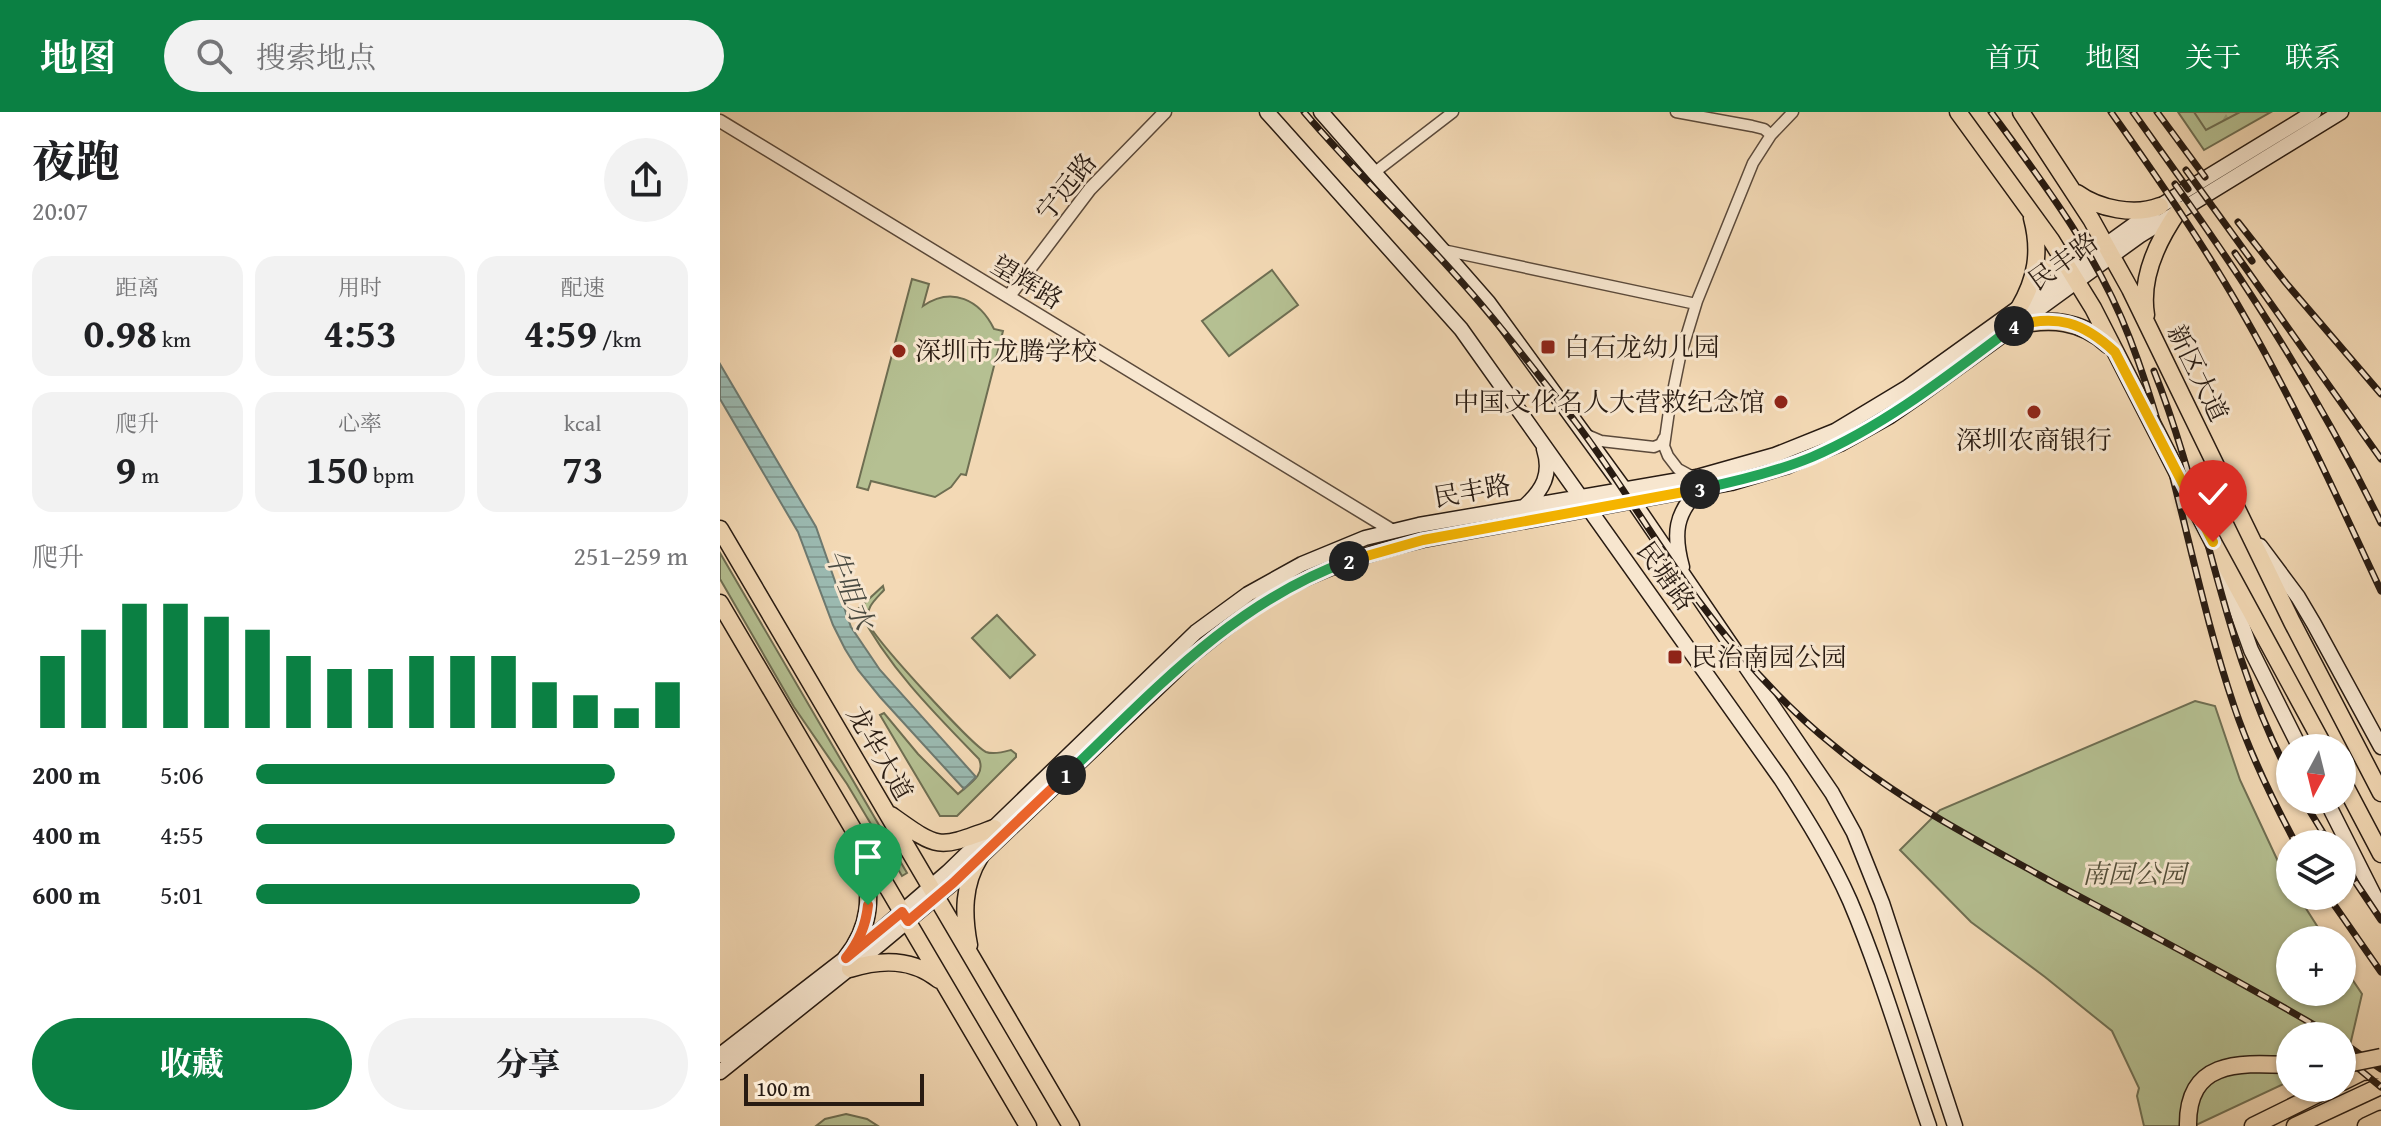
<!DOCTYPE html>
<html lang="zh">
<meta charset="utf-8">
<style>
:root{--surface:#fff;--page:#f2f2f2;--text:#202124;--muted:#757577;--accent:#0b8043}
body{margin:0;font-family:"Gentium Book Plus","Noto Serif SC",serif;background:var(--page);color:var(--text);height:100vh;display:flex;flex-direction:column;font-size:30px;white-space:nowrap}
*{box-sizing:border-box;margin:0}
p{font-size:26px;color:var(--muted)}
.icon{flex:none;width:44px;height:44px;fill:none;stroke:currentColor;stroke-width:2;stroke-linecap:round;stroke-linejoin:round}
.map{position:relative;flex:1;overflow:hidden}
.sheet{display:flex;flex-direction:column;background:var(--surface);width:720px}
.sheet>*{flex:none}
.needle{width:52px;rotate:187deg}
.buttons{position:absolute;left:1556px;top:622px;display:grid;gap:16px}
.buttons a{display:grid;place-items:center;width:80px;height:80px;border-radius:50%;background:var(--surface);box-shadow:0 2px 6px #0004;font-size:40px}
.scale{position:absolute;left:24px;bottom:20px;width:180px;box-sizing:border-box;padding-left:8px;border:4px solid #281b12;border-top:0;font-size:22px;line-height:28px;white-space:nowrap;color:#281b12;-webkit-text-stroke:6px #f7e6cf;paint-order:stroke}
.pin{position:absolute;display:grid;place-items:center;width:68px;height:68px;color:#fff;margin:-82px -34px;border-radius:50% 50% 50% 0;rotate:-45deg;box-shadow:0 0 8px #0007}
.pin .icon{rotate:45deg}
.km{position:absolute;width:40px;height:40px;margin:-20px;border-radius:50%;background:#222;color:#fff;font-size:22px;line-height:40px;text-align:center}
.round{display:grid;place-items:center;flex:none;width:84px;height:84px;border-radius:42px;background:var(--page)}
.head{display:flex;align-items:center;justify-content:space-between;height:136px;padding:0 32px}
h1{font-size:44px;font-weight:800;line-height:60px}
.stats{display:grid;grid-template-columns:repeat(3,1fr);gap:12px;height:136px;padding:8px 32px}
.stats div{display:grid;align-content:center;border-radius:20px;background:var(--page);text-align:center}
.stats b{font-size:40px;font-weight:800}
.stats small{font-size:22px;font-weight:400}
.stats p{font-size:22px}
.chart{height:224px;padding:16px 32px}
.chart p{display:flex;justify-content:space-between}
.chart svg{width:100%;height:144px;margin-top:8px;stroke:var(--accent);stroke-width:6}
.button{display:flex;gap:16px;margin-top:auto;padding:16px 32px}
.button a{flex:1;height:92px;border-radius:48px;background:var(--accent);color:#fff;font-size:32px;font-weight:800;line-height:92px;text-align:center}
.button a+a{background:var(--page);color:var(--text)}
ul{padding:0 32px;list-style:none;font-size:26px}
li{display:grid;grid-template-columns:128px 96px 1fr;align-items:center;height:60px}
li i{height:20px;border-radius:10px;background:var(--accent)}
header{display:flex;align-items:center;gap:48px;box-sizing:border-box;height:112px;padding:0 40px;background:var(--accent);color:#fff}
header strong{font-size:38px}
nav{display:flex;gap:44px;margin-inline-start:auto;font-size:28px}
.search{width:560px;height:72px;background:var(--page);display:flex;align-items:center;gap:20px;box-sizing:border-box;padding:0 28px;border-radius:44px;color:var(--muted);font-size:30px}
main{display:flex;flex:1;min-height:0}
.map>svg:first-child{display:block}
</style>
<header>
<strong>地图</strong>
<div class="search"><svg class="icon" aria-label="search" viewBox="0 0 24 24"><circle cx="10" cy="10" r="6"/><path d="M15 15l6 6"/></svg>搜索地点</div>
<nav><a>首页</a><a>地图</a><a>关于</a><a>联系</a></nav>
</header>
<main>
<section class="sheet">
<div class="head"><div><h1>夜跑</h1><p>20:07</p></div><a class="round"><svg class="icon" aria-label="share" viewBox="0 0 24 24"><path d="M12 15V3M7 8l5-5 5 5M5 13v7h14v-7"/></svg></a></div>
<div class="stats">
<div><p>距离</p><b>0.98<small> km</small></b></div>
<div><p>用时</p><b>4:53</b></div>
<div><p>配速</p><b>4:59<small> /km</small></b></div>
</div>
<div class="stats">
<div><p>爬升</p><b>9<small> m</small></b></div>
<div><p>心率</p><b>150<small> bpm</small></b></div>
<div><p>kcal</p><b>73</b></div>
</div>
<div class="chart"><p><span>爬升</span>251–259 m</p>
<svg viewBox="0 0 160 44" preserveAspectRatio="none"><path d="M5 44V22M15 44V14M25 44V6M35 44V6M45 44V10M55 44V14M65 44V22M75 44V26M85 44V26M95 44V22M105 44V22M115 44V22M125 44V30M135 44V34M145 44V38M155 44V30"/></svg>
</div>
<ul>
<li><b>200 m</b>5:06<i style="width:83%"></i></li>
<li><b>400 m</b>4:55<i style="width:97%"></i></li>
<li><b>600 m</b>5:01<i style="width:89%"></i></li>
</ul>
<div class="button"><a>收藏</a><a>分享</a></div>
</section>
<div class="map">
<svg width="1661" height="1014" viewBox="0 0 1661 1014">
<defs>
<pattern id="forest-firs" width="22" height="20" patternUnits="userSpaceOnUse" patternTransform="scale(2)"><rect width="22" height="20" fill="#b5c092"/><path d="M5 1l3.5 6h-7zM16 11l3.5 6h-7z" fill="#9ca47d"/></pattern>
<pattern id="water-rules" width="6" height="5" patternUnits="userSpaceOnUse" patternTransform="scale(2)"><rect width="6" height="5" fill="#9bbab1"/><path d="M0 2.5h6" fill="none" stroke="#869f97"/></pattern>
</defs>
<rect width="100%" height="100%" fill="#f3d9b5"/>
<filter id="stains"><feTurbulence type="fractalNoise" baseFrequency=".0025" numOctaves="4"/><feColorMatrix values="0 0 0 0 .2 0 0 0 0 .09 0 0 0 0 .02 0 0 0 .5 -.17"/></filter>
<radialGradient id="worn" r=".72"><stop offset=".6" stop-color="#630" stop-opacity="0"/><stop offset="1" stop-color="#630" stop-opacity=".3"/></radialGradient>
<!-- green -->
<path fill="#b5c092" stroke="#6e6e52" stroke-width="2" d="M1458 0H1551L1484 38Z
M552 158 578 193 509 244 482 209Z
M192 167 209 172 203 194C232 174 260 188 274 217L283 219 246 363 241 362 231 375 215 385 151 369 148 378 137 375Z
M0 441 187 761 182 764 127 672 74 595 0 467Z
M163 474 164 478C155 488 145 496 148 510 152 525 252 633 266 640 274 643 284 640 291 638L296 642V645L237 704H220L160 603 164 601 198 642 238 682C249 672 266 663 259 647 214 601 168 555 138 497Z
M277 503 315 543 290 566 252 526Z
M1475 589 1495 594 1520 668 1562 758 1570 771V784H1578L1606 828H1570V880H1622V852L1642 882 1628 942 1622 945V924H1570V969L1474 1014H1424L1417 984 1419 976 1392 919 1325 865 1251 810 1180 738 1220 698Z
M126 1002 147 1007 158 1014H96L105 1007Z"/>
<!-- forest -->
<path fill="url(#forest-firs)" stroke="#6e6e52" stroke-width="2" d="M1474 0H1520L1486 18Z"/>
<!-- water -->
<path fill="url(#water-rules)" stroke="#6d7a71" stroke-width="2" d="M0 252 96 415 131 515 160 558 256 665 244 677 160 585 138 558 125 537 113 513 78 420 0 287Z"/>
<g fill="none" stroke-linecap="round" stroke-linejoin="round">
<!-- minor casing -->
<g stroke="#5b4a3b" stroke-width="13">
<path id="minor" d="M956 0 1032 14 1044 17 1051 23
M655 60 733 0
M723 138 976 192
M867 323 881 329 934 335 941 332 944 326
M971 364 958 357 948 344 944 334 949 299 960 245 977 189 1033 51 1051 23 1073 0"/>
</g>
<!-- tertiary casing -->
<g stroke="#5b4a3b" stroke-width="15">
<path id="tertiary" d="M0 9 673 419
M289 184 370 77 445 0"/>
</g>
<!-- secondary casing -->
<g stroke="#281b12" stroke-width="17">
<path id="secondary" d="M547 0 741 217 1061 667C1086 706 1111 746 1130 789 1161 862 1183 939 1209 1014
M601 0 768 190 913 389 1112 681 1134 721 1162 791 1235 1014
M804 395C823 378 832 362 824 337
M1540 434 1578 485 1594 512 1661 635
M962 455C953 422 955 401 980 377
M1502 457 1531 538 1580 636
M1606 688 1661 797
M0 943 154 824 228 760 476 520 528 482 582 452 645 426 699 413 977 365 1055 343 1115 319 1188 275 1440 94 1594 0
M0 960 160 832 233 771 471 544C499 522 525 499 557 481 602 456 652 440 703 428L1011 371 1068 354 1120 332 1170 304 1196 286 1419 124 1621 0"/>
</g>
<!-- primary casing -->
<g stroke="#281b12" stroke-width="19">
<path id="primary" d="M1238 0 1331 128 1373 196 1493 430 1605 636
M1301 0 1371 107 1410 177 1572 510 1661 681
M1357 81C1379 97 1415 104 1440 94
M1299 196C1316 167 1321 140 1312 106
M1426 203C1420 166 1438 128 1459 98
M1295 214C1330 206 1361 208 1388 233
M0 417 351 1014
M0 491 308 1014
M1622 668 1661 742
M171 703C220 738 217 737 274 716
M249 833C243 802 243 772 260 745
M126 846C152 814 151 784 144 744
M130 857C161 847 192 846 219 868
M1622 970 1642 960 1661 958
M1468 1014C1467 947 1520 951 1570 953
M1533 1014 1610 976
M1575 1014 1661 974
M1646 1014 1661 1007"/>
</g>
<!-- minor -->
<use href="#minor" stroke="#f7e6cf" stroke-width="10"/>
<!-- tertiary -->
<use href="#tertiary" stroke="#f7e6cf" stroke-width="12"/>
<!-- secondary -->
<use href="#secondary" stroke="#f7e6cf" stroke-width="14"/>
<!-- primary -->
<use href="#primary" stroke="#f3d9b5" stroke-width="16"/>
<!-- rail casing -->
<g stroke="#281b12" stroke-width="7">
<path id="rail" d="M584 0C636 61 695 116 747 176 785 219 819 264 854 308 898 366 935 430 978 488 1017 541 1062 592 1113 633 1180 689 1258 729 1334 771 1428 821 1522 870 1613 924
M1271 0C1325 73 1377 141 1410 227 1456 346 1473 473 1514 594 1530 642 1552 687 1576 732
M1391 0C1437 65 1482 130 1522 200 1574 290 1617 385 1661 479
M1413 0 1468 77
M1437 0 1485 65
M1466 58 1532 149
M1455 72C1532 179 1603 292 1661 411
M1518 110 1566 171 1661 282
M1515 141 1661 347
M1434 259C1487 392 1502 537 1570 664
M1583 688 1610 732
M1622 750 1661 808
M1608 784 1661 860
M1622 930 1661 957
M1622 943 1661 975"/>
</g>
<!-- rail -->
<use href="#rail" stroke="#f7e6cf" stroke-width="4" stroke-dasharray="12" stroke-linecap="butt"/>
<!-- primary-bridge casing -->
<g stroke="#281b12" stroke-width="19" stroke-linecap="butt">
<path id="primary-bridge" d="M1622 953 1661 945"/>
</g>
<!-- primary-bridge -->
<use href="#primary-bridge" stroke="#f3d9b5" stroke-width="16"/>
</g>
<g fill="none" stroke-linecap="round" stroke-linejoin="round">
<!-- split-1 casing -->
<g stroke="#fff" stroke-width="16">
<path id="split-1" d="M148 793C146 814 139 830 126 846L182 800 188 809 233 771 346 663"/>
</g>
<!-- split-2 casing -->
<g stroke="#fff" stroke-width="16">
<path id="split-2" d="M346 663C432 581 513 490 629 449"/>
</g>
<!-- split-3 casing -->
<g stroke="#fff" stroke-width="16">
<path id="split-3" d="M629 449 703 428 980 377"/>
</g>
<!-- split-4 casing -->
<g stroke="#fff" stroke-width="16">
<path id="split-4" d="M980 377C1018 369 1056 360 1092 345 1166 313 1230 262 1294 214"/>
</g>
<!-- split-5 casing -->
<g stroke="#fff" stroke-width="16">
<path id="split-5" d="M1294 214C1337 202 1363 210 1395 240L1493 430"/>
</g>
<!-- split-1 -->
<use href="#split-1" stroke="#f0652b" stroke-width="10"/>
<!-- split-2 -->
<use href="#split-2" stroke="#22a559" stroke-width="10"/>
<!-- split-3 -->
<use href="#split-3" stroke="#f5b400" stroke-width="10"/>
<!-- split-4 -->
<use href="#split-4" stroke="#22a559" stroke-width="10"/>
<!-- split-5 -->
<use href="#split-5" stroke="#f5b400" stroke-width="10"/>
</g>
<!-- markers -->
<g fill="#8f2418" stroke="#f7e6cf" stroke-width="3">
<rect x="820" y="227" width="16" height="16" rx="4"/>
<circle cx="179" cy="239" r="8"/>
<circle cx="1061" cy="290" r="8"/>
<circle cx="1314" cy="300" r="8"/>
<rect x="947" y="537" width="16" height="16" rx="4"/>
</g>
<g text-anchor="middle" stroke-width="6" stroke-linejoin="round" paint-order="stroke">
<!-- street labels -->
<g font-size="26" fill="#281b12" stroke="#f7e6cf">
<text transform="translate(346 75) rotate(-51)" y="9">宁远路</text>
<text transform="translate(1343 149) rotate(-36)" y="9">民丰路</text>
<text transform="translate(307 170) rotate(31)" y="9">望辉路</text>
<text transform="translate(1478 261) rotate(64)" y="9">新区大道</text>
<text transform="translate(752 379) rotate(-10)" y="9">民丰路</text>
<text transform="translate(946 464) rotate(54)" y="9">民塘路</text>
<text transform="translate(160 641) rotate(60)" y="9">龙华大道</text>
</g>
<!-- poi labels -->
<g font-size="26" fill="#281b12" stroke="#f7e6cf" text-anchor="start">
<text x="844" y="244">白石龙幼儿园</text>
<text x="195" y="248">深圳市龙腾学校</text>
<text x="1045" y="299" text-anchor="end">中国文化名人大营救纪念馆</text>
<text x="1314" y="337" text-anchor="middle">深圳农商银行</text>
<text x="971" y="554">民治南园公园</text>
</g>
<!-- park labels -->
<g font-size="26" font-style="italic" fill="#524d38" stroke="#f7e6cf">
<text x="1414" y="771">南园公园</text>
</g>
<!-- water labels -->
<g font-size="28" font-style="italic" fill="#4a4b42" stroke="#f7e6cf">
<text transform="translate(130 477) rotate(68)" y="10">牛咀水</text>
</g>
</g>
<rect width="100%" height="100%" filter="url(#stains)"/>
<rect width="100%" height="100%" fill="url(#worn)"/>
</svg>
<div class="buttons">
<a><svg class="needle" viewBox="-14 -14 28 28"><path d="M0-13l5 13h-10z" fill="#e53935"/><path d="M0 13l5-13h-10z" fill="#757577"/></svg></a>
<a><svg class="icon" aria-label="layers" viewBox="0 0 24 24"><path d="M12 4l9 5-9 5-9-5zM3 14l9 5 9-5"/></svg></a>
<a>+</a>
<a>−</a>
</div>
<div class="scale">100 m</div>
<div class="pin" style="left:148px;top:793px;background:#1e9e55"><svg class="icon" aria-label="arrive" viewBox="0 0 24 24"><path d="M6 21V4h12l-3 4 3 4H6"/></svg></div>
<div class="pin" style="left:1493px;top:430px;background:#d93025"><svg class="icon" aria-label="check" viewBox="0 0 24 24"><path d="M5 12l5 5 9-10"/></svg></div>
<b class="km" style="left:346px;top:663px">1</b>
<b class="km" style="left:629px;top:449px">2</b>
<b class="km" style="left:980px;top:377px">3</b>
<b class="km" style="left:1294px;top:214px">4</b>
</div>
</main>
